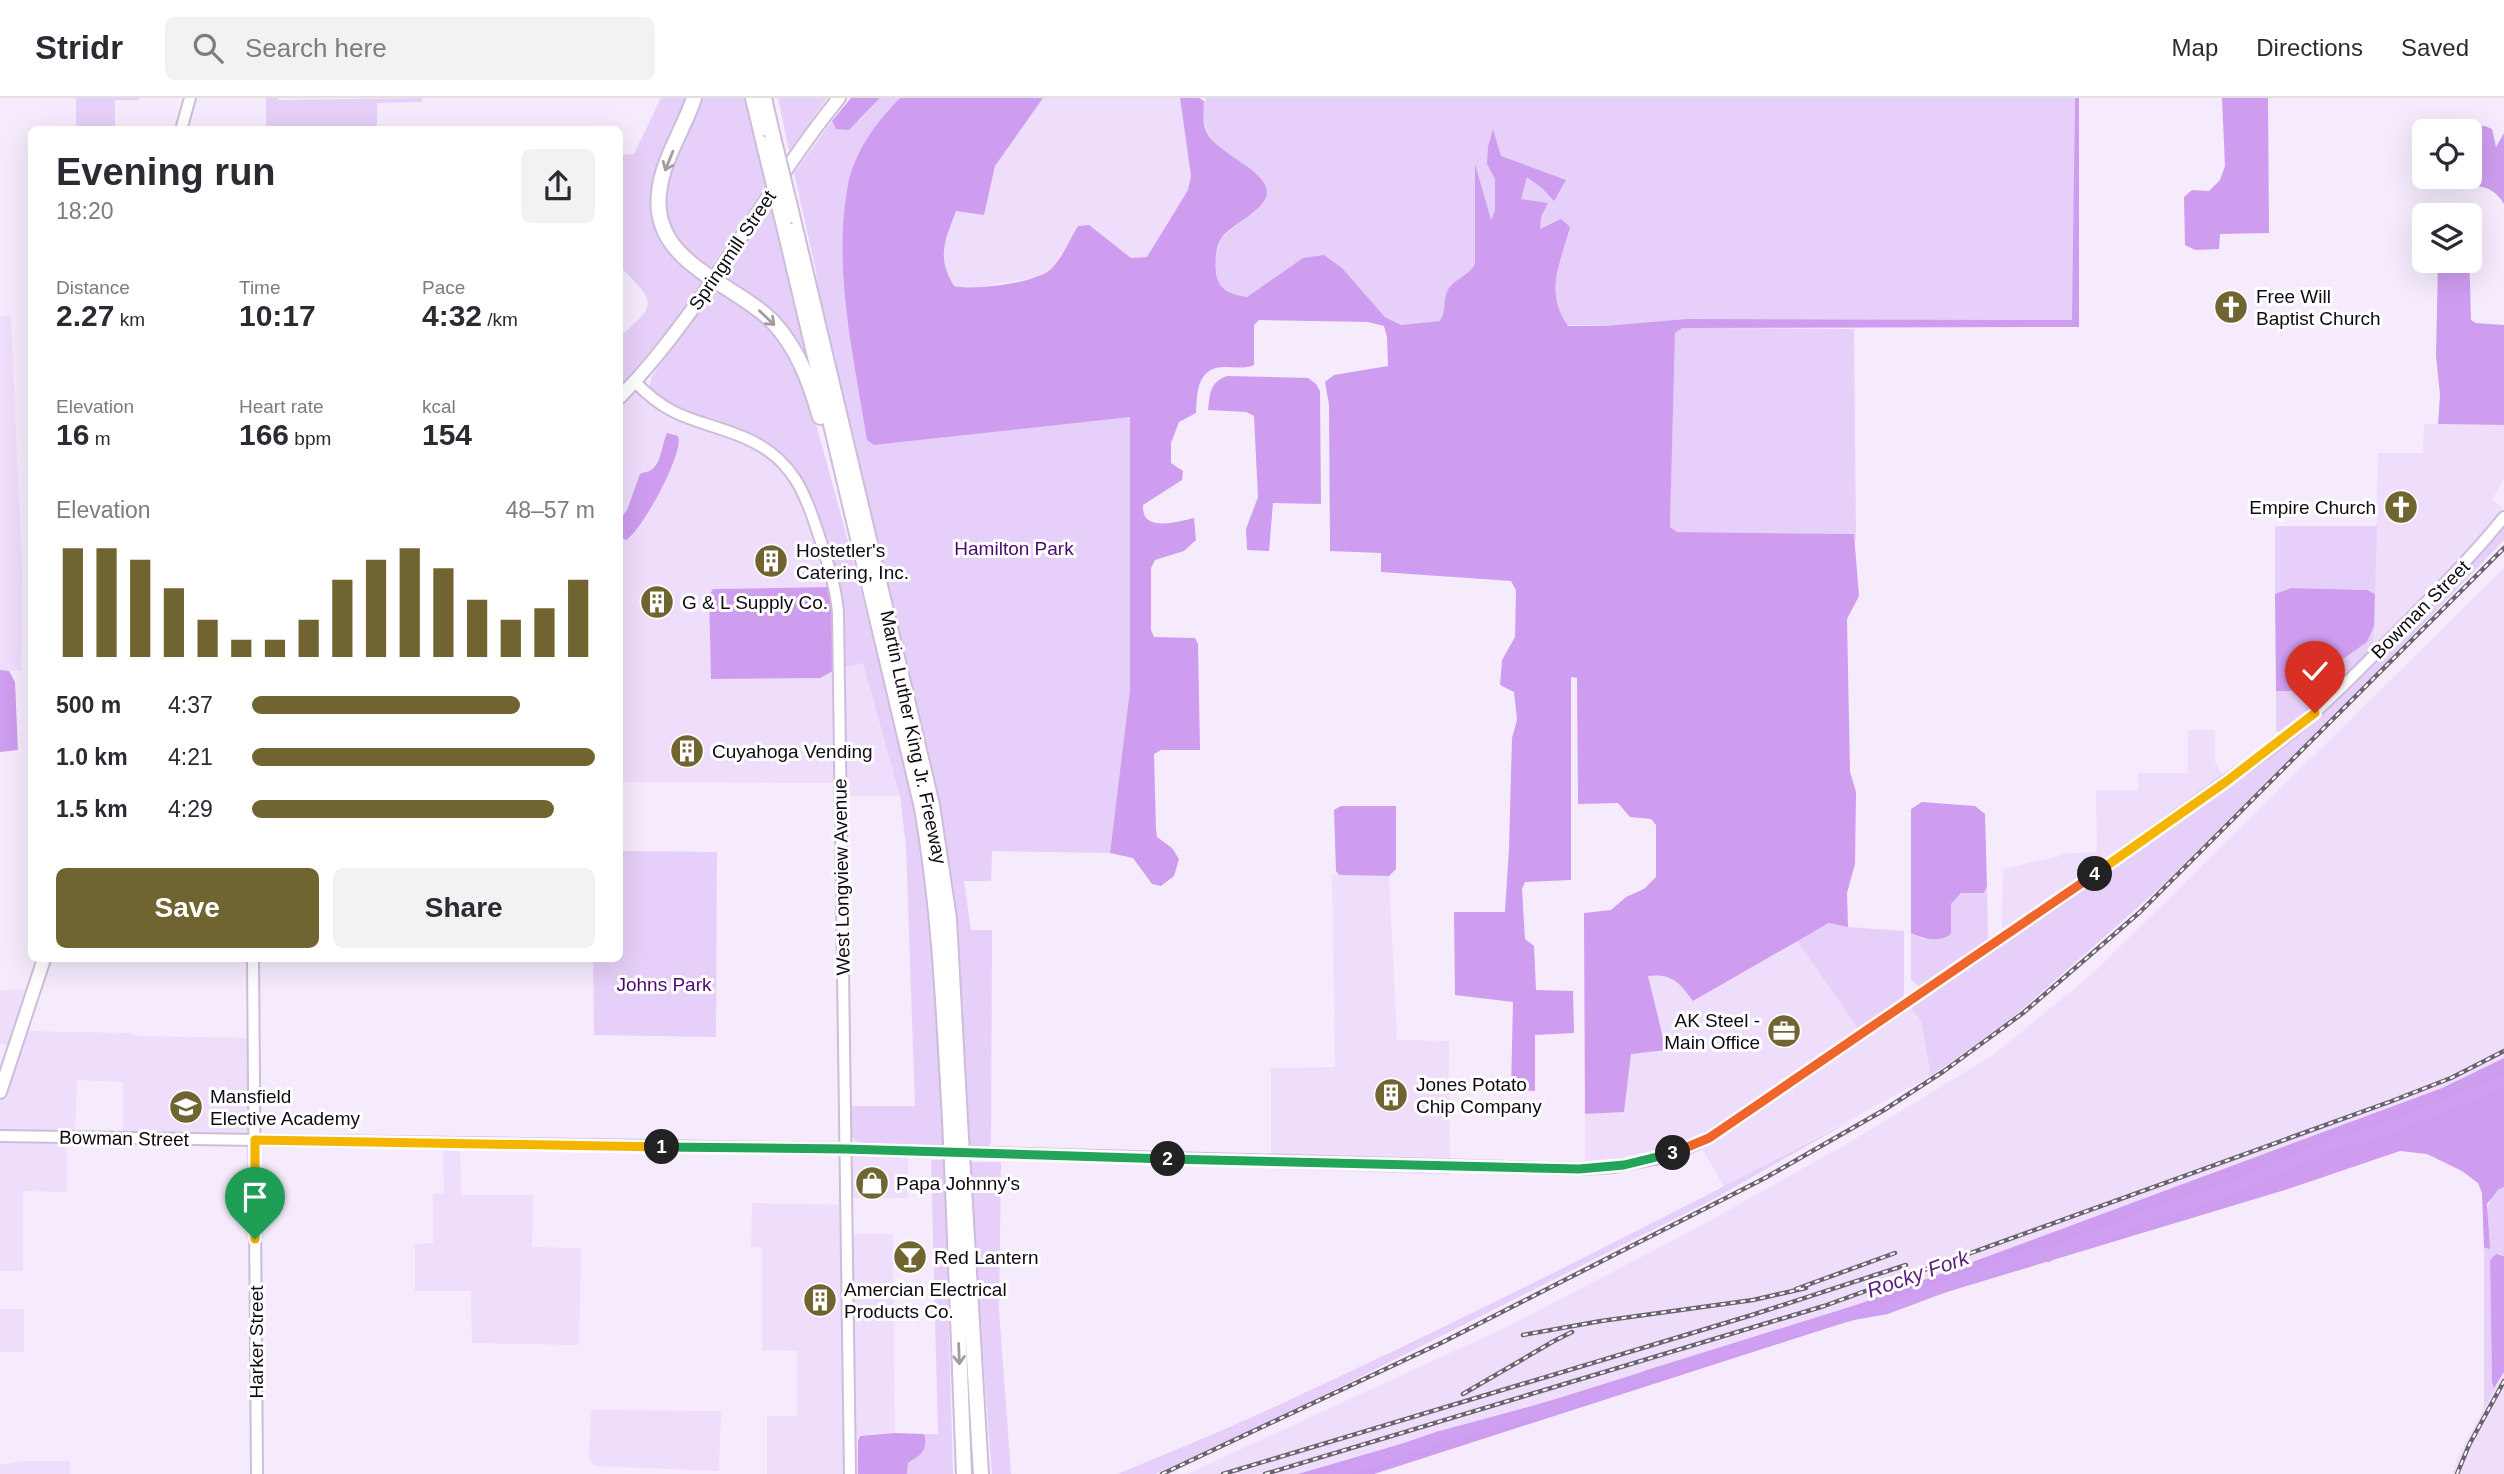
<!DOCTYPE html>
<meta charset="utf-8">
<style>
:root{--surface:#fff;--page:#f2f2f3;--text:#2b2b33;--muted:#7c7c81;--line:#e1e1e2;--accent:#706431}
body{margin:0;font-family:Arial,sans-serif;background:var(--page);color:var(--text);height:100vh;display:flex;flex-direction:column;font-size:26px;white-space:nowrap}
*{box-sizing:border-box;margin:0}
p{font-size:23px;color:var(--muted)}
.icon{flex:none;width:38px;height:38px;fill:none;stroke:currentColor;stroke-width:2;stroke-linecap:round;stroke-linejoin:round}
.map{position:relative;flex:1;overflow:hidden}
.sheet{position:absolute;left:28px;top:28px;width:595px;height:836px;display:flex;flex-direction:column;background:var(--surface);border-radius:10px;box-shadow:0 7px 28px #0002}
.sheet>*{flex:none}
.fabs{position:absolute;left:2412px;top:21px;display:grid;gap:14px}
.fabs a{display:grid;place-items:center;width:70px;height:70px;border-radius:10px;background:var(--surface);box-shadow:0 7px 28px #0002;font-size:35px}
.pin{position:absolute;display:grid;place-items:center;width:60px;height:60px;color:#fff;margin:-72px -30px;border-radius:50% 50% 50% 0;rotate:-45deg;box-shadow:0 0 7px #0007}
.pin .icon{rotate:45deg}
.km{position:absolute;width:35px;height:35px;margin:-18px;border-radius:50%;background:#222;color:#fff;font-size:19px;line-height:35px;text-align:center}
.round{display:grid;place-items:center;flex:none;width:74px;height:74px;border-radius:10px;background:var(--page)}
.overview{display:flex;align-items:center;justify-content:space-between;height:119px;padding:0 28px}
h1{font-size:38px;font-weight:800;line-height:52px}
.stats{display:grid;grid-template-columns:repeat(3,1fr);gap:10px;height:119px;padding:7px 28px}
.stats div{display:grid;align-content:center}
.stats b{font-size:30px;font-weight:800}
.stats small{font-size:19px;font-weight:400}
.stats p{font-size:19px}
.chart{height:196px;padding:14px 28px}
.chart p{display:flex;justify-content:space-between}
.chart svg{width:100%;height:126px;margin-top:7px;stroke:var(--accent);stroke-width:6}
.cta{display:flex;gap:14px;margin-top:auto;padding:14px 28px}
.cta a{flex:1;height:80px;border-radius:10px;background:var(--accent);color:#fff;font-size:28px;font-weight:800;line-height:80px;text-align:center}
.cta a+a{background:var(--page);color:var(--text)}
ul{padding:0 28px;list-style:none;font-size:23px}
li{display:grid;grid-template-columns:112px 84px 1fr;align-items:center;height:52px}
li i{height:18px;border-radius:9px;background:var(--accent)}
header{display:flex;align-items:center;gap:42px;box-sizing:border-box;height:98px;padding:0 35px;background:var(--surface);border-bottom:2px solid var(--line)}
header strong{font-size:33px}
nav{display:flex;gap:38px;margin-inline-start:auto;font-size:24px}
.search{width:490px;height:63px;background:var(--page);display:flex;align-items:center;gap:18px;box-sizing:border-box;padding:0 24px;border-radius:10px;color:var(--muted);font-size:26px}
.map>svg:first-child{display:block}
</style>
<header>
<strong>Stridr</strong>
<div class="search"><svg class="icon" aria-label="search" viewBox="0 0 24 24"><circle cx="10" cy="10" r="6"/><path d="M15 15l6 6"/></svg>Search here</div>
<nav><a>Map</a><a>Directions</a><a>Saved</a></nav>
</header>
<div class="map">
<svg width="2504" height="1376" viewBox="0 0 2504 1376">
<rect width="100%" height="100%" fill="#f5ebfd"/>
<!-- built -->
<path fill="#eeddfb" d="M1043 0H1180L1191 78 1188 92 1147 159 1131 160 1089 128H1079L1052 170 1038 179 966 191 953 187 944 170 943 151 956 113 984 117 995 68Z
M0 218H11L22 473 21 573 0 572Z
M623 284 659 311 757 350 777 366 793 384 805 409 830 489 713 491 709 497 711 581 826 577 835 572 863 564 900 698H844V685L620 684V439L626 442 631 439 668 377 673 335 665 338 661 356 652 371 640 376 627 412 620 421V288Z
M2424 326 2504 327V380L2492 402 2503 409 2482 438 2373 553 2378 355H2423Z
M2504 470V960L2442 990 1859 1206 1559 1300 1298 1376H1187L1504 1230 1680 1139 1845 1047 1993 957 2091 877Z
M2188 632H2215V664L2224 679 2002 834 2003 771 2061 758 2062 756 2097 754 2096 692H2138V675H2188Z
M1332 777 1389 778 1397 942 1449 943 1450 1077 1271 1071V970L1335 969Z
M1797 843 1858 930 1904 899 1910 909 1921 921 1931 978 1724 1089 1703 1052 1658 1068 1615 1076 1585 1078V1016L1624 1014 1631 956 1647 878 1663 876 1682 887 1694 903Z
M39 891 25 933 132 935 134 938 249 940 250 1036 123 1034V984L77 982 75 1039 67 1040V1094L23 1093V1173H0V977L10 947 0 946V892Z
M854 1042 858 1045 908 1046V1100H851L850 1061Z
M443 1050 460 1051 461 1097H533L532 1149 581 1150 579 1247 472 1245 471 1193H415V1146L433 1145V1096L444 1095Z
M752 1105 852 1107V1136H893L895 1335 860 1338 858 1343V1376H767V1318H797V1253L762 1252V1150L751 1149Z
M0 1211H24V1254H0Z
M2504 1274V1376H2452L2458 1359Z
M591 1312 721 1313 719 1373 596 1368 591 1365 589 1359Z
M22 1363H70V1376H0V1367Z"/>
<!-- green -->
<path fill="#e6cff8" d="M76 0H139V2H115V31L76 32Z
M266 0H278V2L422 0V4L377 5V31L266 32Z
M661 0H689L654 113 703 182 668 232 620 288V238C661 204 653 204 620 168V57L634 56Z
M698 0H745L766 87 709 172 685 155 666 122 664 86Z
M778 0H827L789 53Z
M880 0H900C877 23 855 54 848 86 832 168 854 261 867 342L875 347 1130 318V591L1110 755 992 753 991 783H964L971 832H992L991 1044 987 1050 970 1049 958 825 941 715 819 199 816 173 794 75 832 23 836 31 860 22Z
M1206 0H2075L2073 222 1686 221 1604 228 1440 224 1401 227 1385 219 1342 170 1303 160 1247 199 1231 197 1217 184 1215 161 1221 140 1264 104 1262 82C1236 62 1191 40 1206 0Z
M771 110 810 268 724 181Z
M717 189 759 218 782 243 806 289 852 458 910 688 924 773 934 859 943 1048 858 1045 850 1037 848 1008H915L906 747 900 698 863 565 843 569 837 481 813 402 798 374 787 362 763 343 734 330 680 314 652 293 649 289 652 278Z
M1682 230 1854 231 1856 444 1854 436 1676 434 1670 429 1675 235Z
M2275 428H2377L2375 496 2367 492 2291 490 2275 496Z
M2504 429V442L2302 653 2170 781 2011 921 1931 978 1921 922 1910 909 2068 801 2305 630 2382 556Z
M2374 528 2373 553 2310 615 2285 635 2276 633V593H2289L2367 544Z
M620 753 717 754 716 939 594 937 593 861H620Z
M1987 788 1988 844 1920 889 1911 882V835L1923 841 1951 836V806L1961 795H1984Z
M1830 825 1848 829 1904 833V899L1858 930 1797 843Z
M1863 1016 1710 1103 1274 1322 1155 1376H1118C1162 1357 1206 1340 1250 1320 1457 1226 1661 1122 1863 1016Z
M931 1062H944L953 1376H907L908 1365C921 1357 929 1352 924 1336H938Z
M971 1064H1001L999 1212 1011 1376H992L977 1182Z
M2504 1089V1158L2500 1156 2490 1162 2492 1284 2496 1289 2484 1311V1150L2488 1151C2488 1129 2480 1100 2504 1089Z"/>
<!-- forest -->
<path fill="#ce9def" d="M851 0H880L849 32 836 31 832 23Z
M900 0H1043L995 68 984 117 956 113C945 143 936 158 954 188 973 193 1039 185 1052 170 1063 158 1070 141 1078 128L1089 127 1131 160 1147 159 1188 92 1191 78 1180 0H1199L1204 3C1204 11 1202 22 1205 30 1212 55 1266 70 1267 94 1268 110 1231 127 1222 139 1215 149 1215 164 1216 175 1218 192 1232 197 1247 199L1303 160 1324 157 1342 170 1385 219 1401 227 1440 223C1447 213 1442 200 1449 190 1457 180 1469 177 1475 166V66L1491 122 1495 113V81L1487 66 1488 49 1493 31 1501 58 1566 82 1554 103 1542 90 1527 79 1521 101 1548 105 1541 119 1540 131 1561 121 1570 129C1560 166 1544 194 1568 228H1604L1686 221 2072 222 2075 0H2079V229L1682 230 1675 235 1670 429 1677 434 1854 436 1859 498 1847 521 1850 674 1856 694 1855 766 1847 795 1848 829 1829 825 1693 903C1680 885 1672 875 1648 878L1666 952 1631 956 1624 1014 1585 1016 1584 815 1611 812 1626 799 1644 791 1656 779V727L1651 721 1630 719 1618 705 1578 706 1577 580 1571 579V782L1525 784 1522 791 1525 841 1534 848 1536 892 1573 893 1574 935 1535 937V993L1511 992 1513 904 1455 897 1454 814H1505L1509 750 1512 640 1517 622 1514 594 1500 587 1502 562 1515 539 1516 492 1511 483 1381 474V455L1330 453 1329 307 1325 284 1334 277 1388 268 1387 239 1384 228 1368 224 1259 222 1254 227V267C1244 271 1235 269 1225 269 1197 269 1197 294 1196 315L1179 324 1171 345V365L1183 373 1182 382 1143 407C1141 435 1177 424 1194 420L1196 442 1184 453 1155 462 1151 470V532L1154 539 1195 540 1198 546 1200 652H1161L1154 656 1156 731 1157 739 1172 750 1179 761 1174 778 1161 788 1152 786 1133 760 1110 755 1130 591V319L874 347 867 342C854 261 832 168 848 86 855 53 877 23 900 0Z
M2222 0H2268L2269 135 2220 136 2219 151 2195 152 2185 147 2184 99 2192 92 2209 93 2220 82 2225 68Z
M2485 28 2492 31 2496 49 2504 35V106C2487 77 2466 96 2445 79H2469V33H2453L2454 29Z
M2469 149 2471 222 2476 225 2504 227V327L2438 326 2440 297 2436 258 2438 163H2469Z
M1227 278 1308 280 1316 286 1320 293 1321 406 1273 405 1269 453 1247 452 1246 431 1258 399 1254 318 1246 314 1208 312C1210 295 1210 284 1227 278Z
M667 335 678 338C685 354 641 434 626 442L620 439V421L627 412 640 376C644 374 648 374 651 372 662 364 662 345 667 335Z
M830 489 833 511 835 572 820 580 711 581 709 497 713 491Z
M2291 490 2367 492 2375 496 2374 528 2367 544 2303 589 2289 593H2276L2275 496Z
M0 572 9 573 15 584 18 652 0 654Z
M1922 704 1975 708 1985 716 1987 788 1984 795H1961L1951 806V836C1939 845 1924 841 1911 835V711Z
M1341 708H1396V771L1389 778 1339 777 1336 773 1334 712Z
M2504 960V1089L2498 1092 2487 1106 2490 1151 2484 1150 2482 1095 2478 1085 2462 1073 2427 1056 2400 1053 2288 1091 1834 1228 1374 1376H1298L1559 1300 1859 1206 2442 990Z
M2496 1156 2504 1158V1274L2494 1290 2492 1284 2490 1162Z
M895 1335 924 1336C929 1352 921 1357 908 1365L907 1376H858V1343L860 1338Z"/>
<g fill="none" stroke-linecap="round" stroke-linejoin="round">
<!-- river -->
<path stroke="#cf9ff1" stroke-width="12" d="M1333 1376 1440 1339 1605 1295 1648 1278 1816 1226 1847 1217 1887 1210 2023 1159 2048 1158 2077 1143 2115 1132 2153 1115 2230 1091 2329 1047 2374 1036 2504 983"/>
<!-- secondary casing -->
<g stroke="#cdbcda" stroke-width="14">
<path id="secondary" d="M181 32 190 0
M635 284C673 323 696 320 743 339 795 360 806 398 822 447 829 469 836 491 838 514L850 1376
M253 861 257 1376
M0 1038 845 1051 1579 1071 1613 1069 1654 1061 1679 1054 1709 1040 2091 779 2272 650C2318 615 2357 574 2398 533 2434 496 2471 460 2504 419"/>
</g>
<!-- primary casing -->
<g stroke="#cdbcda" stroke-width="16">
<path id="primary" d="M620 299C706 211 761 96 839 0
M0 994 44 861"/>
</g>
<!-- highway casing -->
<g stroke="#cdbcda" stroke-width="18">
<path id="highway" d="M694 0C684 31 662 62 659 95 651 166 734 184 773 224 798 251 810 284 820 319
M753 0 764 46
M764 0 772 35
M792 117 932 707 949 821 960 1022
M784 128 922 710C940 814 944 918 950 1022
M953 1090 964 1376
M964 1090 981 1376"/>
</g>
<!-- secondary -->
<use href="#secondary" stroke="#fff" stroke-width="10"/>
<!-- primary -->
<use href="#primary" stroke="#fff" stroke-width="12"/>
<!-- highway -->
<use href="#highway" stroke="#fff" stroke-width="14"/>
<!-- rail casing -->
<g stroke="#6b6470" stroke-width="4.5">
<path id="rail" d="M1796 1191 1895 1155
M1523 1237 1601 1223 1753 1202 1806 1190
M1463 1296 1554 1243 1572 1234
M1162 1376 1443 1244 1765 1080 1884 1012 1944 973 2023 915 2140 814 2504 450
M1223 1376 1752 1217 1906 1167
M1265 1376 1824 1208 2392 1003 2451 980 2504 953
M2457 1376 2469 1347 2504 1283"/>
</g>
<!-- rail -->
<use href="#rail" stroke="#fff" stroke-width="2" stroke-dasharray="5" stroke-linecap="butt"/>
<!-- highway-bridge casing -->
<g stroke="#cdbcda" stroke-width="18" stroke-linecap="butt">
<path id="highway-bridge" d="M772 35 792 117
M764 46 784 128
M950 1022 953 1090
M960 1022 964 1090"/>
</g>
<!-- highway-bridge -->
<use href="#highway-bridge" stroke="#fff" stroke-width="14"/>
</g>
<!-- one-way arrows -->
<defs><path id="oneway-shaft" d="M-6 0H5M1.5-3L5.5 0L1.5 3" fill="none" stroke-width="1.6" stroke-linecap="round" stroke-linejoin="round" transform="scale(1.75)"/></defs>
<g stroke="#9f9da1">
<use href="#oneway-shaft" transform="translate(669 63) rotate(112)"/>
<use href="#oneway-shaft" transform="translate(767 220) rotate(44)"/>
<use href="#oneway-shaft" transform="translate(959 1256) rotate(88)"/>
</g>
<g fill="none" stroke-linecap="round" stroke-linejoin="round">
<!-- split-1 casing -->
<g stroke="#fff" stroke-width="14">
<path id="split-1" d="M255 1141V1042L662 1049"/>
</g>
<!-- split-2 casing -->
<g stroke="#fff" stroke-width="14">
<path id="split-2" d="M662 1049 845 1051 1168 1061"/>
</g>
<!-- split-3 casing -->
<g stroke="#fff" stroke-width="14">
<path id="split-3" d="M1168 1061 1579 1071 1624 1067 1673 1055"/>
</g>
<!-- split-4 casing -->
<g stroke="#fff" stroke-width="14">
<path id="split-4" d="M1673 1055 1709 1040 2095 776"/>
</g>
<!-- split-5 casing -->
<g stroke="#fff" stroke-width="14">
<path id="split-5" d="M2095 776 2227 683 2315 615"/>
</g>
<!-- split-1 -->
<use href="#split-1" stroke="#f5b400" stroke-width="9"/>
<!-- split-2 -->
<use href="#split-2" stroke="#22a559" stroke-width="9"/>
<!-- split-3 -->
<use href="#split-3" stroke="#22a559" stroke-width="9"/>
<!-- split-4 -->
<use href="#split-4" stroke="#f0652b" stroke-width="9"/>
<!-- split-5 -->
<use href="#split-5" stroke="#f5b400" stroke-width="9"/>
</g>
<!-- icons -->
<defs>
<g id="church-disc" transform="scale(1.75)"><circle r="9.5" fill="#706431" stroke="#fff"/><path d="M-1.2-6h2.4v3.5h3.3v2.4h-3.3V6h-2.4V-.1h-3.3v-2.4h3.3Z" fill="#fff"/></g>
<g id="building-disc" transform="scale(1.75)"><circle r="9.5" fill="#706431" stroke="#fff"/><path d="M-4-6H4V6H1V3H-1V6H-4ZM-2.5-4.3h1.7v1.8h-1.7ZM.8-4.3h1.7v1.8H.8ZM-2.5-1h1.7V.8h-1.7ZM.8-1h1.7V.8H.8Z" fill="#fff"/></g>
<g id="office-disc" transform="scale(1.75)"><circle r="9.5" fill="#706431" stroke="#fff"/><path d="M-6-3h4V-5.5h4V-3h4V5H-6ZM-1-4.5V-3h2v-1.5ZM-6 0V1H6V0Z" fill="#fff"/></g>
<g id="school-disc" transform="scale(1.75)"><circle r="9.5" fill="#706431" stroke="#fff"/><path d="M0-5L7-2L0 1L-7-2ZM-4 1L0 2.5L4 1V4Q0 6-4 4Z" fill="#fff"/></g>
<g id="shop-disc" transform="scale(1.75)"><circle r="9.5" fill="#706431" stroke="#fff"/><path d="M-5-2.5h2.3a2.7 3.5 0 0 1 5.4 0H5L5.5 6h-11ZM-1.5-2.5h3a1.5 2.3 0 0 0-3 0Z" fill="#fff"/></g>
<g id="bar-disc" transform="scale(1.75)"><circle r="9.5" fill="#706431" stroke="#fff"/><path d="M-6-5H6L.8 .8V4.5H3.5V6h-7V4.5H-.8V.8Z" fill="#fff"/></g>
</defs>
<g fill-rule="evenodd">
<use href="#church-disc" x="2231" y="209"/>
<use href="#church-disc" x="2401" y="409"/>
<use href="#building-disc" x="771" y="463"/>
<use href="#building-disc" x="657" y="504"/>
<use href="#building-disc" x="687" y="653"/>
<use href="#office-disc" x="1784" y="933"/>
<use href="#building-disc" x="1391" y="997"/>
<use href="#school-disc" x="186" y="1009"/>
<use href="#shop-disc" x="872" y="1085"/>
<use href="#bar-disc" x="910" y="1159"/>
<use href="#building-disc" x="820" y="1202"/>
</g>
<g text-anchor="middle" stroke-width="6" stroke-linejoin="round" paint-order="stroke">
<!-- street labels -->
<g font-size="19" fill="#0f0a13" stroke="#fff">
<text transform="translate(732 152) rotate(-56)" y="7">Springmill Street</text>
<text transform="translate(2420 511) rotate(-45)" y="7">Bowman Street</text>
<text transform="translate(914 639) rotate(78)" y="7">Martin Luther King Jr. Freeway</text>
<text transform="translate(841 779) rotate(-91)" y="7">West Longview Avenue</text>
<text transform="translate(124 1040) rotate(1)" y="7">Bowman Street</text>
<text transform="translate(256 1244) rotate(-90)" y="7">Harker Street</text>
</g>
<!-- poi labels -->
<g font-size="19" fill="#0f0a13" stroke="#fff" text-anchor="start">
<text x="2256" y="205">Free Will<tspan x="2256" dy="22">Baptist Church</tspan></text>
<text x="2376" y="416" text-anchor="end">Empire Church</text>
<text x="796" y="459">Hostetler's<tspan x="796" dy="22">Catering, Inc.</tspan></text>
<text x="682" y="511">G &amp; L Supply Co.</text>
<text x="712" y="660">Cuyahoga Vending</text>
<text x="1760" y="929" text-anchor="end">AK Steel -<tspan x="1760" dy="22">Main Office</tspan></text>
<text x="1416" y="993">Jones Potato<tspan x="1416" dy="22">Chip Company</tspan></text>
<text x="210" y="1005">Mansfield<tspan x="210" dy="22">Elective Academy</tspan></text>
<text x="896" y="1092">Papa Johnny's</text>
<text x="934" y="1166">Red Lantern</text>
<text x="844" y="1198">Amercian Electrical<tspan x="844" dy="22">Products Co.</tspan></text>
</g>
<!-- park labels -->
<g font-size="19" fill="#4d096d" stroke="#fff">
<text x="1014" y="457">Hamilton Park</text>
<text x="664" y="893">Johns Park</text>
</g>
<!-- water labels -->
<g font-size="21" font-style="italic" fill="#5b1d7c" stroke="#fff">
<text transform="translate(1918 1176) rotate(-19)" y="7">Rocky Fork</text>
</g>
</g>
</svg>
<div class="fabs">
<a><svg class="icon" aria-label="locate" viewBox="0 0 24 24"><circle cx="12" cy="12" r="6"/><path d="M12 2v4M12 18v4M2 12h4M18 12h4"/></svg></a>
<a><svg class="icon" aria-label="layers" viewBox="0 0 24 24"><path d="M12 4l9 5-9 5-9-5zM3 14l9 5 9-5"/></svg></a>
</div>
<div class="pin" style="left:255px;top:1141px;background:#1e9e55"><svg class="icon" aria-label="arrive" viewBox="0 0 24 24"><path d="M6 21V4h12l-3 4 3 4H6"/></svg></div>
<div class="pin" style="left:2315px;top:615px;background:#d93025"><svg class="icon" aria-label="check" viewBox="0 0 24 24"><path d="M5 12l5 5 9-10"/></svg></div>
<b class="km" style="left:662px;top:1049px">1</b>
<b class="km" style="left:1168px;top:1061px">2</b>
<b class="km" style="left:1673px;top:1055px">3</b>
<b class="km" style="left:2095px;top:776px">4</b>
<section class="sheet">
<div class="overview"><div><h1>Evening run</h1><p>18:20</p></div><a class="round"><svg class="icon" aria-label="share" viewBox="0 0 24 24"><path d="M12 15V3M7 8l5-5 5 5M5 13v7h14v-7"/></svg></a></div>
<div class="stats">
<div><p>Distance</p><b>2.27<small> km</small></b></div>
<div><p>Time</p><b>10:17</b></div>
<div><p>Pace</p><b>4:32<small> /km</small></b></div>
</div>
<div class="stats">
<div><p>Elevation</p><b>16<small> m</small></b></div>
<div><p>Heart rate</p><b>166<small> bpm</small></b></div>
<div><p>kcal</p><b>154</b></div>
</div>
<div class="chart"><p><span>Elevation</span>48–57 m</p>
<svg viewBox="0 0 160 44" preserveAspectRatio="none"><path d="M5 44V6M15 44V6M25 44V10M35 44V20M45 44V31M55 44V38M65 44V38M75 44V31M85 44V17M95 44V10M105 44V6M115 44V13M125 44V24M135 44V31M145 44V27M155 44V17"/></svg>
</div>
<ul>
<li><b>500 m</b>4:37<i style="width:78%"></i></li>
<li><b>1.0 km</b>4:21<i style="width:100%"></i></li>
<li><b>1.5 km</b>4:29<i style="width:88%"></i></li>
</ul>
<div class="cta"><a>Save</a><a>Share</a></div>
</section>
</div>
